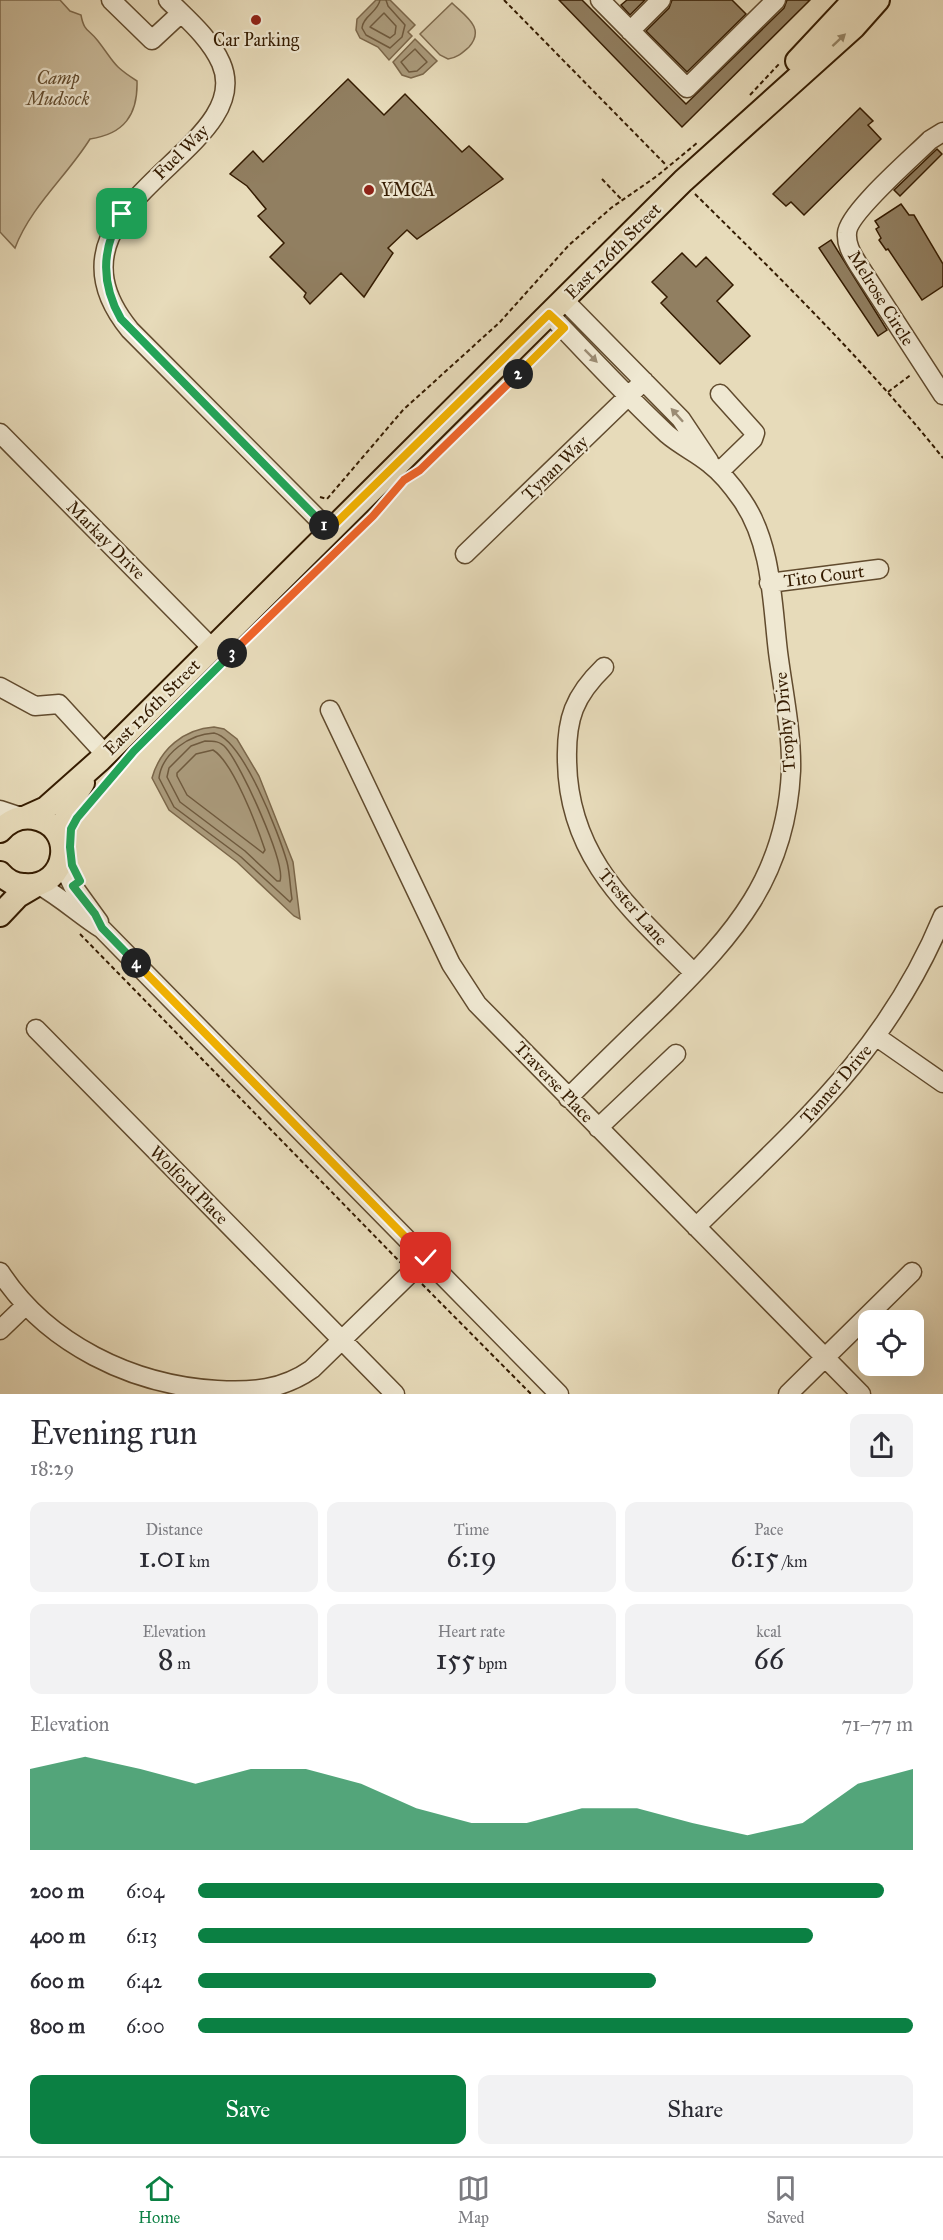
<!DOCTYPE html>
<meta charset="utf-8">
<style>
:root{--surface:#fff;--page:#f2f2f3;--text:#2b2b33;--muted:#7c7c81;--line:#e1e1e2;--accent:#0b8043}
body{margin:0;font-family:"IM FELL Great Primer",serif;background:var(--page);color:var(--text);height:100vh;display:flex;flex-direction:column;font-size:22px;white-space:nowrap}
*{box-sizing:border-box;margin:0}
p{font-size:20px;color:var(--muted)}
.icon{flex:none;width:33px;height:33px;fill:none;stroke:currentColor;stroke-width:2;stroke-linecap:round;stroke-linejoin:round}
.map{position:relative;height:1394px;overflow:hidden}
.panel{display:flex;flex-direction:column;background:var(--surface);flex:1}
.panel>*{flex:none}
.buttons{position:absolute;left:858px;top:1310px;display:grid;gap:12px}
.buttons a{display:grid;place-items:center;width:66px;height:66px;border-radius:12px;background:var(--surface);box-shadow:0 6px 24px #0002;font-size:30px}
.pin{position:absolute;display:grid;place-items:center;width:51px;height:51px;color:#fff;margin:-26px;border-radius:12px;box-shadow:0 3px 9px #0006}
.km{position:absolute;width:30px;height:30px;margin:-15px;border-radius:50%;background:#222;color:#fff;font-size:16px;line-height:30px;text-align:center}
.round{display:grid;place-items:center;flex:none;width:63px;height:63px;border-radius:12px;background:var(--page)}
.head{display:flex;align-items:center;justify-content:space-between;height:102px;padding:0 30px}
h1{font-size:33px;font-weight:600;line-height:45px}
.metrics{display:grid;grid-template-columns:repeat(3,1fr);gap:9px;height:102px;padding:6px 30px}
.metrics div{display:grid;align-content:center;border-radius:12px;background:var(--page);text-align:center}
.metrics b{font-size:30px;font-weight:600}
.metrics small{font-size:16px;font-weight:400}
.metrics p{font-size:16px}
.chart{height:168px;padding:12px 30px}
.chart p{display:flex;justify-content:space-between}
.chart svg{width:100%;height:108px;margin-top:6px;fill:var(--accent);opacity:.7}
.primary-button{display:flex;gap:12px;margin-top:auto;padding:12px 30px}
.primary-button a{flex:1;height:69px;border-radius:12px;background:var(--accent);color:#fff;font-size:24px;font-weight:600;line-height:69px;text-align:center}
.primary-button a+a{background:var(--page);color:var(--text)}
ul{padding:0 30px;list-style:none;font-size:20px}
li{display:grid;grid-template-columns:96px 72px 1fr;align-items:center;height:45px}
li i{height:15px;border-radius:8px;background:var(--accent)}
.tabs{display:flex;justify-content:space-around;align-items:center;height:84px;border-top:2px solid var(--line);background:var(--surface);font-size:16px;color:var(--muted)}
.tabs a{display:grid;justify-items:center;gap:3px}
.tabs .active{color:var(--accent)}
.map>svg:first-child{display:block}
</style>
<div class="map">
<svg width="943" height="1394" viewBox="0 0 943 1394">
<rect width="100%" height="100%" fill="#e7dbba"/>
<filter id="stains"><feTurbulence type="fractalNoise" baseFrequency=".00333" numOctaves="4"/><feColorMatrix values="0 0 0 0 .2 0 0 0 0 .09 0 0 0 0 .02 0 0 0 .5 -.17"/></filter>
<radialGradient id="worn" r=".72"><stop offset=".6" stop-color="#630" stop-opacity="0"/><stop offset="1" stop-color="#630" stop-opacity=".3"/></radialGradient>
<!-- green -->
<path fill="#c9ba9a" stroke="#7e6a4d" stroke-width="1.5" d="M0 0H60L70 11 81 15C84 32 89 29 98 41 115 63 112 65 137 81 138 115 124 134 90 139 67 176 31 206 15 248L0 232Z
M452 3C465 16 486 28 469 47 462 53 457 58 448 59L440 55 420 34Z"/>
<!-- water -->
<path fill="#aa9a7b" stroke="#7b674a" stroke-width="1.5" d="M376 0H390L415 25 408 32 412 36 389 60 378 47 360 38 356 30 357 19Z
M415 39 437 61 423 74 411 78 402 75 393 62Z
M214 727 224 729 237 739 259 776 293 862 300 919 294 916 237 862 169 810 152 778C160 749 184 729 214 727Z"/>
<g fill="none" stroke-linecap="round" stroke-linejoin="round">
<!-- shore -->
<path stroke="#6f5a3e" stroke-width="1.5" d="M380 0C378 12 363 16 362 28L366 35 390 48 402 37 405 25 388 6 386 0
M384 13 396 26 395 34 390 38 370 27Z
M415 49 427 62 417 71 409 72 401 62Z
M214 733C243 739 279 834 287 862 290 874 290 887 292 899L290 902 241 857 174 807 159 778C162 753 190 734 214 733Z
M205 741C214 741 220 741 226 748 241 765 286 863 280 881H277L245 851 180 802 167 777 169 768 191 746Z
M213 750C233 762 257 826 265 850L263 853 187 795 177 776V773L196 754Z"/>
</g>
<!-- building -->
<path fill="#917f61" stroke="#341b00" stroke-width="1.5" d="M559 0H582L686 104 784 8 787 0H810L682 127Z
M627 0H645L630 15 621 5Z
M672 0H732L746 14 687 72 646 31 669 8Z
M348 79 384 115 405 94 462 152 469 146 503 179 417 239 407 230 388 248 393 253 364 297 341 273 310 304 304 297 306 293 270 257 284 243 258 216 266 209 247 186 230 174 253 151 263 162Z
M860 108 873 121 868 125 881 139 804 215 791 202 786 206 773 194Z
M937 149 942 154 900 196 894 190Z
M901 204 909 215H914L943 264V286L922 300 888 249 886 250 879 240 881 238 876 229 879 227 875 221Z
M831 240 887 330 878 336 819 248Z
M682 253 696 267 706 257 733 285 717 301 750 336 720 364 661 303 667 297 652 282Z"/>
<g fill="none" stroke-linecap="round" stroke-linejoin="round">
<!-- minor casing -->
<g stroke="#614b2e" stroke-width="21">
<path id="minor" d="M111 0 152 40 181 13
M168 0C187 19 210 38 221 63 260 152 27 204 130 330L329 530
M600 0 687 88 776 0
M630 31 661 0
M943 132 930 140C913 157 848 213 847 233 846 245 852 254 858 264L943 395
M564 300 681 419 709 461
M549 314C588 354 626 396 667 434 681 446 697 453 710 464 722 473 733 487 742 500 772 543 772 602 778 652 783 691 792 732 791 771 786 877 735 933 664 1004 632 1035 600 1066 568 1098
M0 433 211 647
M719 472 753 439 755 433 720 394
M465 554 644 381
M769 583 879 569
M604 667C574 696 566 719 567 760 568 859 631 909 694 973
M0 687 35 706 59 704 105 754
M330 710 451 964 477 1004 861 1394
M0 810 21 817
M61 861 73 886 99 922
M39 885C62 898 80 915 102 929L559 1394
M36 1029 395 1394
M877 1037 943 1083
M598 1128 676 1054
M696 1227C797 1127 887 1052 943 916
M0 1272C47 1344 132 1385 217 1390 252 1392 282 1390 312 1369L426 1258
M0 1330 26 1305
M788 1394 912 1272"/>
</g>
<!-- major casing -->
<g stroke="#341b00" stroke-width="26">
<path id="major" d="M797 61 854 0
M26 817 46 808 100 760 683 181 854 27 878 0
M0 831C9 821 20 816 33 818 77 825 69 889 24 885 14 885 7 881 0 873
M62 845C62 821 70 803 83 783
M0 915 18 896 35 886"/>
</g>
<!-- path -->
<path stroke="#341b00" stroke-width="2" stroke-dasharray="4.5 3" stroke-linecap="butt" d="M504 0 667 166
M750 95 779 64
M602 179 622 200
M695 194C781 279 867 363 943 458
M544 346 553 338
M888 392 912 374
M416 473 509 383 540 350
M320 497 327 499 403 410 500 322 569 245 611 208 657 176 697 143
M100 789 112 775
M80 934 401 1263
M422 1284 531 1394"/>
<!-- minor -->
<use href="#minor" stroke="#efe8d2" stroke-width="18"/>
<!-- major -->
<use href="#major" stroke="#e7dbba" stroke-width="22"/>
</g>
<!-- one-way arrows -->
<defs><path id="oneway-solid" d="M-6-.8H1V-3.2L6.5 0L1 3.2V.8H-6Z" transform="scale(1.5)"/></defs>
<use fill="#968566" href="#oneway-solid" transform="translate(839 40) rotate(-43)"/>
<g fill="#9b8c74">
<use href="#oneway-solid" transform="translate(591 356) rotate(45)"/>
<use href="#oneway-solid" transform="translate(677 415) rotate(-132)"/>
</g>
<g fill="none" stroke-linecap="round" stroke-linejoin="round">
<!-- split-1 casing -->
<g stroke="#fff" stroke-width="12">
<path id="split-1" d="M122 214C101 249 101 284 121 319L324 525"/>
</g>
<!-- split-2 casing -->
<g stroke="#fff" stroke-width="12">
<path id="split-2" d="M324 525 329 530 549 314 564 328 518 374"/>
</g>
<!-- split-3 casing -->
<g stroke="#fff" stroke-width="12">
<path id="split-3" d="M232 653 373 516 404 480 420 470 518 374"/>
</g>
<!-- split-4 casing -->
<g stroke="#fff" stroke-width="12">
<path id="split-4" d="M136 963 102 928 95 914 73 886 80 881 72 865 70 847 71 829 77 818 134 751 232 653"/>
</g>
<!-- split-5 casing -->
<g stroke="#fff" stroke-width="12">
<path id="split-5" d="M136 963 426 1258"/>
</g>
<!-- split-1 -->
<use href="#split-1" stroke="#22a559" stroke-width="8"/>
<!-- split-2 -->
<use href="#split-2" stroke="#f5b400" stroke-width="8"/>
<!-- split-3 -->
<use href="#split-3" stroke="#f0652b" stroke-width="8"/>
<!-- split-4 -->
<use href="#split-4" stroke="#22a559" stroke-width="8"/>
<!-- split-5 -->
<use href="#split-5" stroke="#f5b400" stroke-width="8"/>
</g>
<!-- markers -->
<g fill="#8f2418" stroke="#efe8d2" stroke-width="2">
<circle cx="256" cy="20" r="6"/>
<circle cx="369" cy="190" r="6"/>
</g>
<g text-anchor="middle" stroke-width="4.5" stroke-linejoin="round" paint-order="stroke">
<!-- poi labels -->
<g font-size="18" fill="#341b00" stroke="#efe8d2">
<text x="256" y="46">Car Parking</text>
<text x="381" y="196" text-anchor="start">YMCA</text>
</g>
<!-- park labels -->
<g font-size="18" font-style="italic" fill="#614b2e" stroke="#efe8d2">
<text x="58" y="84">Camp<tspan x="58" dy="21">Mudsock</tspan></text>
</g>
<!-- street labels -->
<g font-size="18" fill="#341b00" stroke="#efe8d2">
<text transform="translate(181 152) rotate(-45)" y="6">Fuel Way</text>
<text transform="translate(613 251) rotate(-45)" y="6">East 126th Street</text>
<text transform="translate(881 298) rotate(58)" y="6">Melrose Circle</text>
<text transform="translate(555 468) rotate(-44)" y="6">Tynan Way</text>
<text transform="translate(106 540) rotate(45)" y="6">Markay Drive</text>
<text transform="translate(824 576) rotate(-7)" y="6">Tito Court</text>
<text transform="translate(152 707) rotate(-45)" y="6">East 126th Street</text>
<text transform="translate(785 722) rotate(-95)" y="6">Trophy Drive</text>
<text transform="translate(633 907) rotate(49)" y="6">Trester Lane</text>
<text transform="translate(554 1082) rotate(46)" y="6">Traverse Place</text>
<text transform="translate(836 1084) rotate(-49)" y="6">Tanner Drive</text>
<text transform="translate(189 1185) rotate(45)" y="6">Wolford Place</text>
</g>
</g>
<rect width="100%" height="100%" filter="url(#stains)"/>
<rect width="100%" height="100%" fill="url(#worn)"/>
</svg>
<div class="buttons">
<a><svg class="icon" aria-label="locate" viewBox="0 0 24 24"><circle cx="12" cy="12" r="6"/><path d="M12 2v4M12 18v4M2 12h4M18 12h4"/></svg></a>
</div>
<div class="pin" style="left:122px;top:214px;background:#1e9e55"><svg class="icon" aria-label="arrive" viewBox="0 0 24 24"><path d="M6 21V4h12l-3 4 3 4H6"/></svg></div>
<div class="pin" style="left:426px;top:1258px;background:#d93025"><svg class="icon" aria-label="check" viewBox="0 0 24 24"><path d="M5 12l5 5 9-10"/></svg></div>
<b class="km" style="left:324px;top:525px">1</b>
<b class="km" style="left:518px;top:374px">2</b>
<b class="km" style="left:232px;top:653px">3</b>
<b class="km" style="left:136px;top:963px">4</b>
</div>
<section class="panel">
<div class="head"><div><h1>Evening run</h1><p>18:29</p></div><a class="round"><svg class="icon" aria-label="share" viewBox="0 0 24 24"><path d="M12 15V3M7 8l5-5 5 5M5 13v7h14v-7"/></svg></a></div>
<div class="metrics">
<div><p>Distance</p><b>1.01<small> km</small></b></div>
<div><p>Time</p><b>6:19</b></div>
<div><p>Pace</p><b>6:15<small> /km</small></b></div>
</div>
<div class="metrics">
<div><p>Elevation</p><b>8<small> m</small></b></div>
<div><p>Heart rate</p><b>155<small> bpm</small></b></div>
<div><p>kcal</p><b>66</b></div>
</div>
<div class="chart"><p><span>Elevation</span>71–77 m</p>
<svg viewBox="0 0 160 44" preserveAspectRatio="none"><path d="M0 44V11L10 6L20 11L30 17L40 11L50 11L60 17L70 27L80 33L90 33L100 27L110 27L120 33L130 38L140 33L150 17L160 11V44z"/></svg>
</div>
<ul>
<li><b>200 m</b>6:04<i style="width:96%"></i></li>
<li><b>400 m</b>6:13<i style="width:86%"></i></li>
<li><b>600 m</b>6:42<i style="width:64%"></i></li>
<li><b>800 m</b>6:00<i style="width:100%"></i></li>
</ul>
<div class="primary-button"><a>Save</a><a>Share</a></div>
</section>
<nav class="tabs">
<a class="active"><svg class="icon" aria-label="home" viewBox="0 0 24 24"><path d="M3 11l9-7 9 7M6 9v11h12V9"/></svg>Home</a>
<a><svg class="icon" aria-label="map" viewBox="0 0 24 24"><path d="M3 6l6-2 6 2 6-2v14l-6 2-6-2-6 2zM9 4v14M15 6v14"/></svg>Map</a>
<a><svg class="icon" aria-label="saved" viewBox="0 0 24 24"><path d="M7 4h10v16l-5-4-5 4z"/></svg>Saved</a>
</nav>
